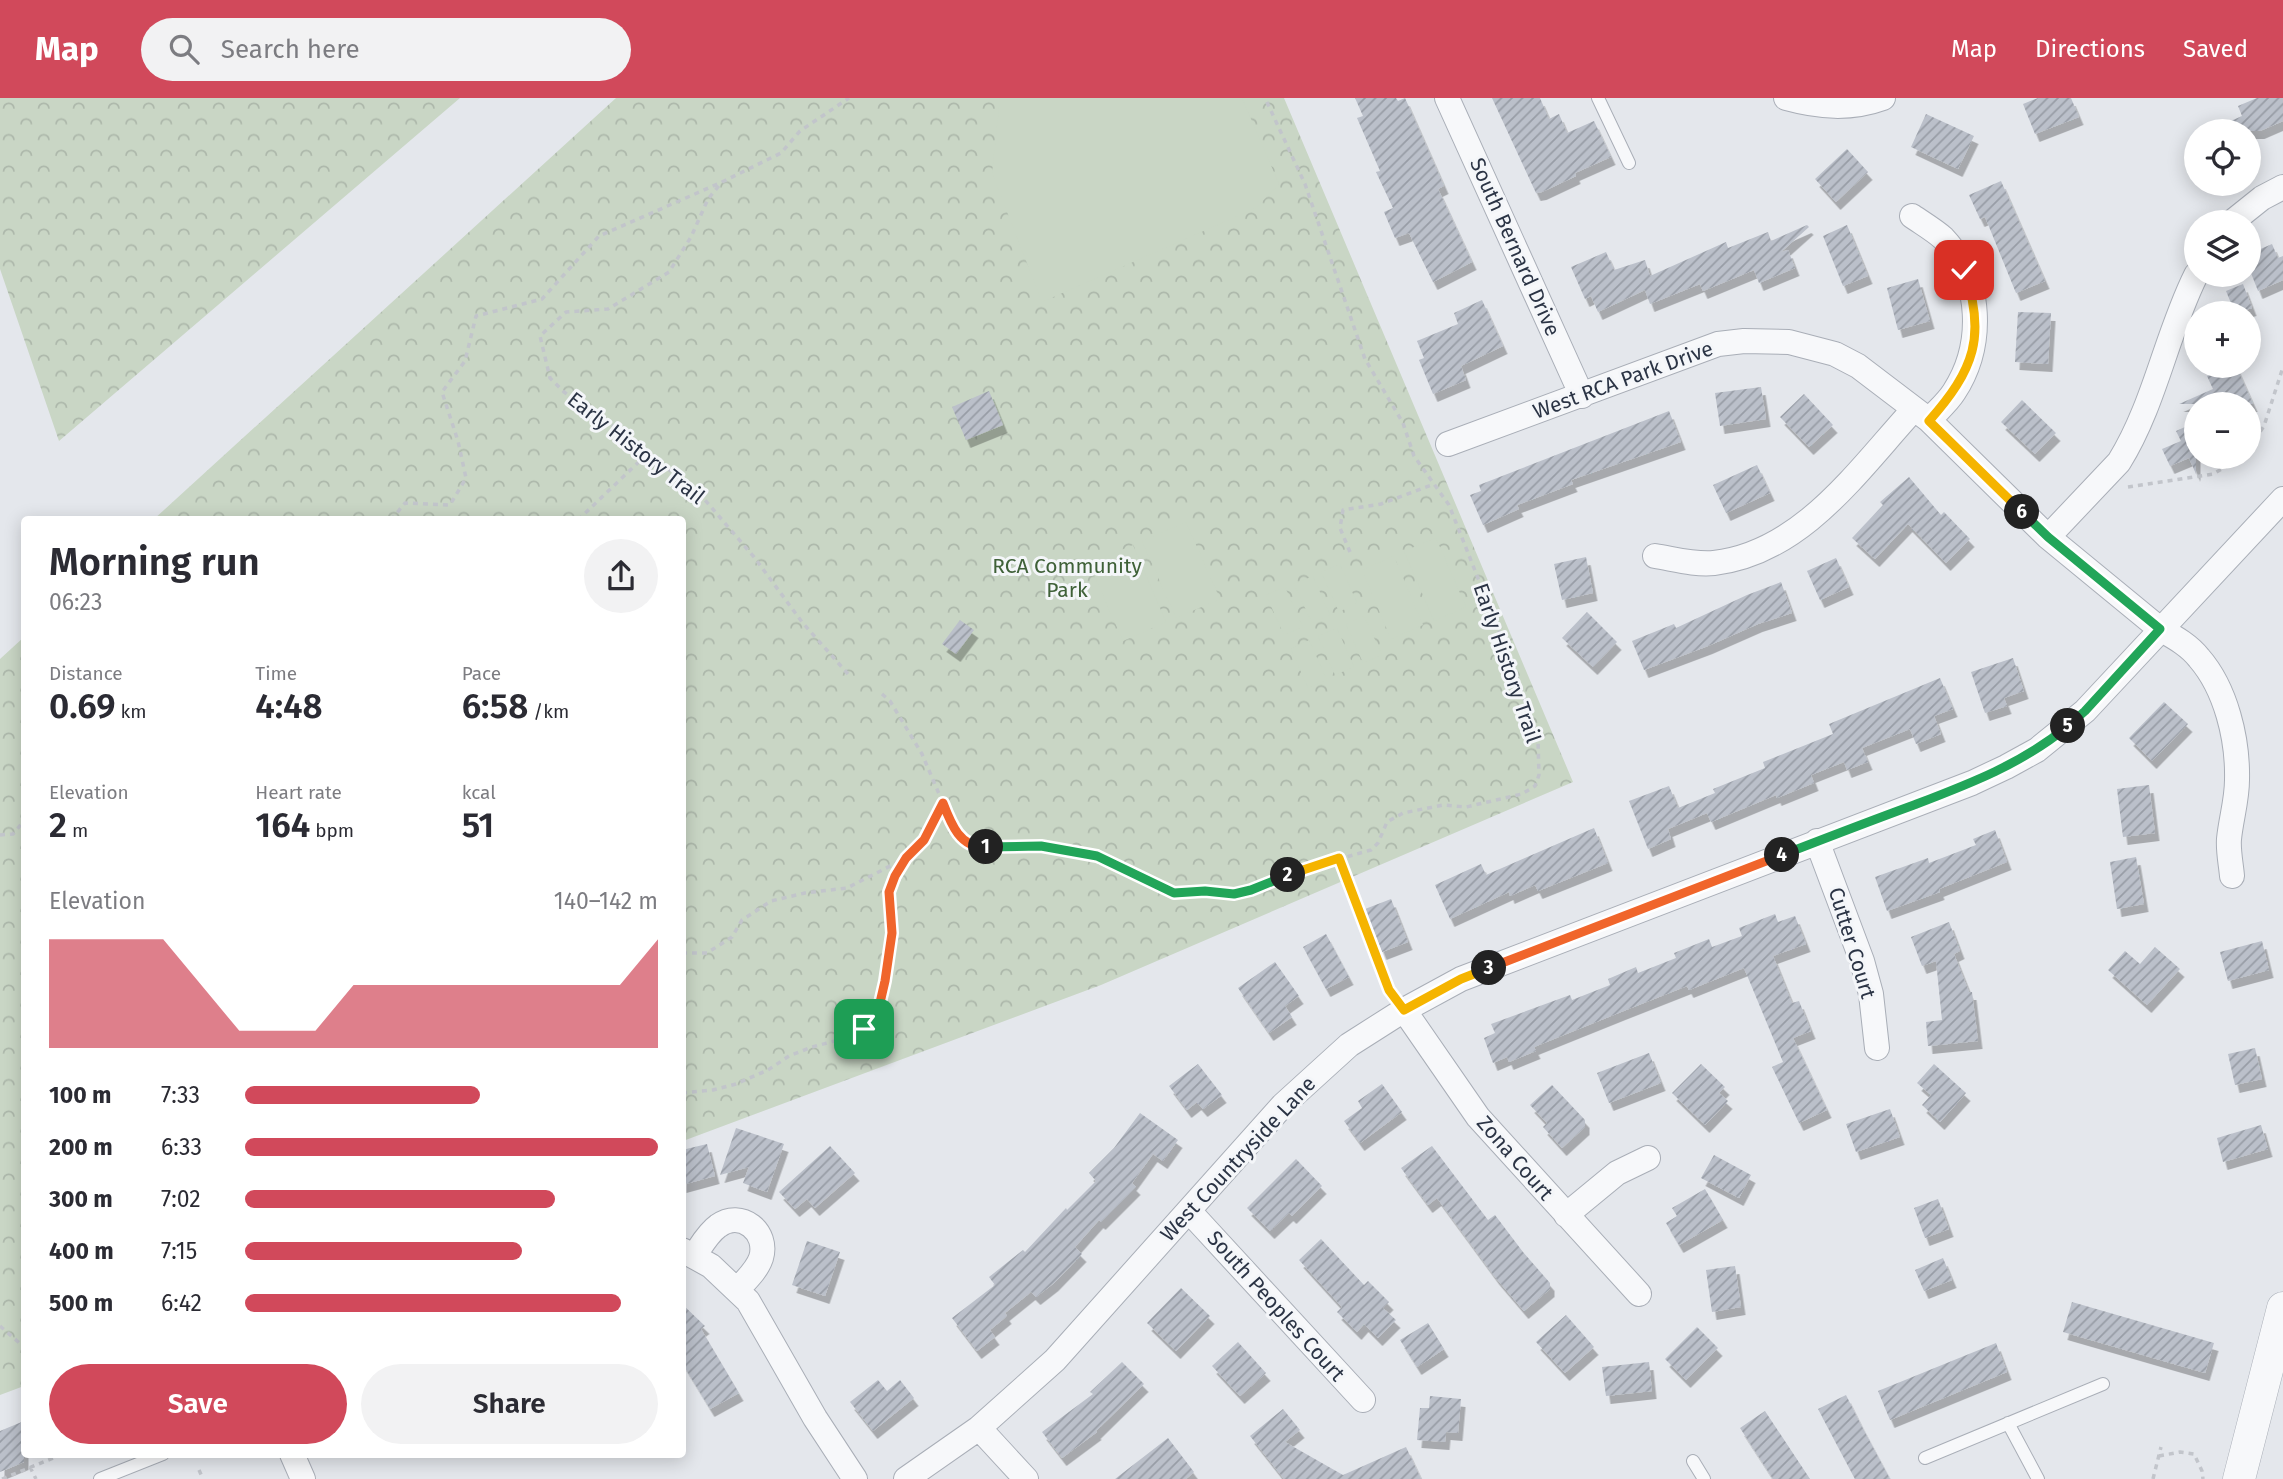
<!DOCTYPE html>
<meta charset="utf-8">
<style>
:root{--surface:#fff;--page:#f2f2f3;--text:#2b2b33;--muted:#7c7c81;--accent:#d1495b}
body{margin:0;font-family:"Fira Sans",sans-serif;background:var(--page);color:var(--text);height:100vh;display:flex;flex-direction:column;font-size:26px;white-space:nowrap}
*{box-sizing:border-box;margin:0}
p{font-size:23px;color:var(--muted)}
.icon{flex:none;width:38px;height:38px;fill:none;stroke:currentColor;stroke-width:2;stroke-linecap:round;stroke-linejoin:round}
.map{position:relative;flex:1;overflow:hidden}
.drawer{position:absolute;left:21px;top:418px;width:665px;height:942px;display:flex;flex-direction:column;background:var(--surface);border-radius:7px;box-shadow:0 4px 18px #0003}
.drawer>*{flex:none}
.buttons{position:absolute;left:2184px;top:21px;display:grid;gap:14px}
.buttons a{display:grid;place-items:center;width:77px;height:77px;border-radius:50%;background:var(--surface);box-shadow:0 4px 18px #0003;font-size:35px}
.pin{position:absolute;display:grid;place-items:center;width:60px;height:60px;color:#fff;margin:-30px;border-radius:14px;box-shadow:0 4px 10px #0006}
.km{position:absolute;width:35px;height:35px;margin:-18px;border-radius:50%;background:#222;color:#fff;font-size:19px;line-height:35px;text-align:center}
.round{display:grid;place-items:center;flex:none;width:74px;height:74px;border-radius:37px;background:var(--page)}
.head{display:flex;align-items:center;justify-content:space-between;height:119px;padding:0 28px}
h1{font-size:38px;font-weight:600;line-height:52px}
.metrics{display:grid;grid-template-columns:repeat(3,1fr);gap:10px;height:119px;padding:7px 28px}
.metrics div{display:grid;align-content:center}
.metrics b{font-size:35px;font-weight:600}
.metrics small{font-size:19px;font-weight:400}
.metrics p{font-size:19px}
.chart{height:196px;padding:14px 28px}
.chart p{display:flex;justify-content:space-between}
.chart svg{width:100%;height:126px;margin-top:7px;fill:var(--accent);opacity:.7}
.cta{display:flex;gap:14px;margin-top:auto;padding:14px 28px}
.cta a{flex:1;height:80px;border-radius:42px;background:var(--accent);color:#fff;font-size:28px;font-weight:600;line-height:80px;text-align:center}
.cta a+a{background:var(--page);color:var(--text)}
ul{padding:0 28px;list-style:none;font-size:23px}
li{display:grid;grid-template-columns:112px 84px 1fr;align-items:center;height:52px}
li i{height:18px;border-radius:9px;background:var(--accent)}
header{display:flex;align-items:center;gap:42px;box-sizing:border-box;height:98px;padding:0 35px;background:var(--accent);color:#fff}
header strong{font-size:33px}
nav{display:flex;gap:38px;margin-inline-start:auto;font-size:24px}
.search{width:490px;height:63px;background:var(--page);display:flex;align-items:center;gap:18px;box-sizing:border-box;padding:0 24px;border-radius:38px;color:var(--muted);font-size:26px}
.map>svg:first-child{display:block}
</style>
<header>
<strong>Map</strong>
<div class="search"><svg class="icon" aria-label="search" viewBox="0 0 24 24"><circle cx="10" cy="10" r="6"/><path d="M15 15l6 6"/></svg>Search here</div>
<nav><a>Map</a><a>Directions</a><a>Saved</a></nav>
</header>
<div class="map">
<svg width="2283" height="1381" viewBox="0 0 2283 1381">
<defs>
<pattern id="forest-crowns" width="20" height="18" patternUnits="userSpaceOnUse" patternTransform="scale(1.75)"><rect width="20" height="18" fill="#c9d6c5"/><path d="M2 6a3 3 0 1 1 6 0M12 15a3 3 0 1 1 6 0" fill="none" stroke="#adb8ab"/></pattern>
<pattern id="building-hatch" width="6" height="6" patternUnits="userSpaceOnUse" patternTransform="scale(1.75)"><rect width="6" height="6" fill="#bbc0ca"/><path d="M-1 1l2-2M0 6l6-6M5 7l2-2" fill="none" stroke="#989da6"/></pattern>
<filter id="shadow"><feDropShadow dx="4.5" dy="8" stdDeviation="0" flood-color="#0004"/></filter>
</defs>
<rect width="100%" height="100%" fill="#e4e7ec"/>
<!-- forest -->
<path fill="url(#forest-crowns)" d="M0 0H460L59 343 0 171Z
M616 0H1284L1573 684 1101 887 683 1043 682 422H153Z
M24 539V1288L0 1297V561Z"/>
<!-- pitch -->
<path fill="#c9d6c5" d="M1000 0H1242L1279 86 1256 110 1042 204 992 75Z
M1186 424 1220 501 1176 520 1142 443Z
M1436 440 1466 509 1434 523 1404 453Z
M1133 447 1166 524 1123 543 1089 466Z
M1394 458 1423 527 1391 541 1362 472Z
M1340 466 1357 505 1339 514 1321 474Z
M1313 478 1330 517 1312 525 1294 486Z
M1285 489 1303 529 1284 537 1266 497Z
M1364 518 1382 557 1363 565 1346 526Z
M1337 530 1354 569 1335 577 1318 538Z
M1309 542 1327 582 1308 590 1291 551Z"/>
<!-- building -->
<path fill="url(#building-hatch)" filter="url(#shadow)" d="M1355 0H1396L1398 3 1405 0 1444 88 1438 91 1472 164 1433 184 1409 135 1395 140 1384 114 1393 110 1376 74 1380 73 1357 20 1363 18Z
M1492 0H1540L1549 21 1559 16 1567 35 1594 23 1611 59 1575 75 1576 78 1542 94 1536 95Z
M2038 0H2071L2079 19 2035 36 2023 6Z
M2257 0H2283V23L2260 33H2208L2242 18 2238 8Z
M1926 16 1974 38 1958 71 1911 49Z
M1847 51 1868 74 1836 104 1815 81Z
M2001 83 2045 183 2016 195 1985 119 1980 121 1969 97Z
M1807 127 1809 129 1781 154 1788 152 1795 170 1759 185 1754 172 1703 193 1700 186 1650 206 1645 192 1598 214 1591 198 1585 201 1571 169 1606 154 1614 172 1645 162 1650 178 1726 144 1728 150 1768 134 1771 143Z
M1847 127 1868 178 1843 188 1823 138Z
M2272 146 2278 160 2283 158V182L2258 193 2249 170V156Z
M1918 181 1930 223 1898 232 1887 190Z
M2243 186 2252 210 2235 215 2226 193Z
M1482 202 1503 248 1461 268 1466 282 1433 296 1419 262 1424 260 1417 243 1458 226 1454 215Z
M2018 214 2051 215 2048 266 2015 264Z
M2230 268H2236L2253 306H2179L2213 291 2207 278Z
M1761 289 1766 321 1720 328 1715 295Z
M989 293 1003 327 966 342 952 309Z
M1804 296 1833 327 1809 349 1780 319Z
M2022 302 2056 335 2035 356 2001 324Z
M1669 313 1681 344 1571 382 1573 386 1517 407 1519 411 1483 427 1470 397 1481 393 1479 387Z
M2196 324V376L2189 360 2170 368 2162 351 2181 343 2176 333Z
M1757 367 1770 395 1726 415 1713 387Z
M1909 379 1941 417 1944 414 1970 441 1946 465 1908 426 1875 461 1852 440 1883 407 1880 404Z
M1586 459 1593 495 1562 502 1554 466Z
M1836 460 1849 489 1820 502 1807 473Z
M1781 484 1792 515 1758 526 1708 548 1644 572 1632 543 1674 526 1676 530 1747 497Z
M1587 514 1617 544 1593 569 1562 540Z
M960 522 974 532 956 556 942 546Z
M2013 560 2024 593 2004 600 2007 608 1985 615 1971 574Z
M1940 580 1953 611 1934 618 1941 636 1916 646 1910 631 1862 650 1868 664 1847 672 1844 664 1811 677 1814 685 1777 700 1776 697 1711 724 1707 715 1668 731 1671 741 1648 751 1629 703 1669 688 1678 710 1715 695 1713 691 1765 670 1763 664 1833 636 1829 626Z
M2164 604 2188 626 2152 663 2129 640Z
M2149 687 2155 735 2123 739 2117 691Z
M1594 730 1608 765 1538 793 1535 787 1510 798 1509 794 1450 821 1435 787 1481 766 1486 777Z
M1995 732 2007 764 1939 791 1940 794 1887 813 1875 779 1928 760 1929 765 1976 747 1973 741Z
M2136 759 2144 806 2117 811 2110 764Z
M1391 801 1408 844 1382 854 1365 811Z
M1775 816 1778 824 1795 818 1806 846 1773 858 1792 905 1799 903 1811 933 1793 940 1827 1012 1799 1025 1772 969 1783 964 1744 870 1689 892 1687 888 1621 914 1534 949 1536 953 1509 964 1507 959 1493 965 1484 940 1495 935 1491 926 1570 897 1572 902 1610 887 1608 881 1636 869 1638 875 1676 860 1674 855 1709 841 1712 849 1742 838 1739 830Z
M1949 824 1960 853 1954 856 1969 894H1972L1978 943 1928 948 1926 924 1942 922 1936 863 1922 868 1911 839Z
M1326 836 1349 879 1326 891 1303 849Z
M2262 843 2269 872 2228 883 2220 854Z
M2155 849 2180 871 2147 907 2108 872 2125 853 2140 866Z
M1275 864 1299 898 1285 908 1292 919 1269 935 1238 890Z
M2255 950 2262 981 2235 987 2228 956Z
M1649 955 1661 985 1609 1005 1597 975Z
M1198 966 1222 997 1203 1011 1197 1004 1187 1012 1169 988Z
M1701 966 1725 989 1719 995 1728 1003 1705 1027 1672 995Z
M1934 966 1966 995 1940 1024 1922 1007 1931 997 1917 985Z
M1382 986 1402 1014 1360 1045 1344 1023 1362 1010 1358 1003Z
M1552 987 1585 1022V1029L1562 1050 1543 1029 1547 1025 1530 1007Z
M1890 1011 1900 1039 1856 1054 1846 1026Z
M1140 1015 1178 1042 1163 1063 1153 1056 1132 1085 1136 1089 1101 1124 1099 1122 1075 1149 1082 1156 1054 1185 1036 1199 1031 1194 1005 1215 1007 1218 990 1232 995 1239 977 1253 952 1220 995 1187 989 1179 1023 1152 1025 1154 1066 1110 1067 1112 1096 1083 1089 1075 1114 1050Z
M2261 1027 2268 1051 2223 1064 2217 1040Z
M736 1030 784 1046 767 1094 743 1085 749 1069 720 1077Z
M707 1046 715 1078 682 1087V1052Z
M830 1048 855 1075 815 1110 807 1101 795 1111 779 1094Z
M1432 1048 1488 1122 1495 1117 1523 1154 1550 1185V1191L1524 1213 1495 1179 1437 1100 1428 1107 1401 1070Z
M1714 1057 1751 1077 1739 1100 1701 1080Z
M1296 1061 1322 1088 1292 1118 1289 1115 1270 1133 1247 1110Z
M1705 1091 1723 1122 1679 1147 1666 1125 1677 1118 1672 1110Z
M1938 1101 1949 1131 1925 1140 1914 1110Z
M1321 1141 1364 1187 1368 1183 1389 1204 1383 1210 1396 1222 1378 1240 1364 1226 1357 1234 1337 1214 1342 1209 1299 1162Z
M807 1143 840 1154 825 1198 792 1187Z
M1943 1160 1952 1182 1924 1193 1915 1172Z
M1735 1168 1741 1209 1712 1214 1706 1172Z
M1181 1190 1210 1218 1176 1253 1147 1225Z
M2072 1204 2214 1245 2205 1275 2063 1234Z
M682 1206 705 1228 701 1231 739 1295 710 1311 682 1265Z
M1566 1217 1594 1249 1565 1275 1536 1244Z
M1428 1225 1444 1251 1417 1269 1400 1242Z
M1697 1229 1718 1250 1686 1282 1665 1261Z
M1238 1244 1266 1275 1240 1298 1212 1268Z
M1996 1245 2007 1274 1890 1322 1878 1293Z
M1122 1264 1144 1286 1096 1333 1097 1334 1062 1360 1042 1334 1093 1296 1090 1294Z
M1649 1264 1652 1293 1606 1298 1602 1269Z
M878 1282 887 1293 900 1282 914 1300 873 1333 850 1304Z
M1846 1297 1860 1325 1890 1381H1855L1818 1311Z
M1430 1298 1461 1301 1458 1335 1446 1334 1445 1344 1417 1342 1420 1310H1429Z
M1283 1311 1300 1332 1285 1344 1343 1377 1406 1349 1421 1381H1284L1250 1338Z
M1765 1313 1810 1381H1773L1740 1330Z
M24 1323V1364L0 1374V1333Z
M1168 1340 1194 1374 1186 1381H1115Z"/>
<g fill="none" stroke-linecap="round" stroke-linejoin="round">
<!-- service casing -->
<g stroke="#a9aeb7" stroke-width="14">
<path id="service" d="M1598 0 1629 65
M2008 1325 2038 1381
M1925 1360 2103 1286
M1693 1363 1704 1381
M100 1381 163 1356"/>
</g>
<!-- minor casing -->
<g stroke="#a9aeb7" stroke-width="26">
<path id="minor" d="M1447 0 1582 298
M1786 0C1819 9 1850 12 1883 0
M1912 118C1922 125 1934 132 1943 140 1983 182 1984 248 1954 294 1947 305 1937 313 1929 322
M2232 124 2262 100 2283 89
M1448 346 1718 246 1744 243 1789 244 1835 256 1858 268 1929 322 2048 439 2160 531C2174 539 2189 547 2199 560 2226 591 2238 641 2237 682 2237 702 2231 721 2229 741 2228 753 2231 766 2232 778
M2048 439 2119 364C2155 306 2166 237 2196 177
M1655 458C1674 461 1695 467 1714 465 1802 455 1858 372 1914 311
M1817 743 1862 863 1871 896 1877 950
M1404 912 1478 1019 1639 1196
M1189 1113 1363 1302
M1566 1117 1617 1075 1648 1060
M682 1152 711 1168 748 1203 815 1320 855 1381
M694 1158C701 1148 708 1135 718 1128 741 1111 769 1134 761 1160 757 1172 746 1182 738 1191
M979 1330 1026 1381
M292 1356 303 1381
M906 1381 979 1330 1055 1262 1283 1007 1349 947 1404 912 1461 881 1972 685 2006 669 2037 652 2085 613 2283 401"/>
</g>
<!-- tertiary casing -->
<g stroke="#a9aeb7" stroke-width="33">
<path id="tertiary" d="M2239 1381 2283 1210"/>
</g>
<!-- path -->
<path stroke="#c2c5cb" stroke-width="3.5" stroke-dasharray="5 5" stroke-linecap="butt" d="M2249 350 2264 328 2283 269
M2128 389 2213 376 2243 359
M391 422 405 405 450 407 466 380 458 343 442 294 465 263 476 218 542 201 599 138 720 85
M578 422 647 356
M1350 454 1340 430 1343 412 1381 406 1434 386
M848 576 802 524 754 459 699 395 609 325 564 294 550 280 540 238 566 214 608 211 669 174 691 139 708 101 722 84 781 55 800 33 849 0
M882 596 890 603 922 656 954 731 960 739 978 749 1041 748 1097 758 1174 795 1205 793 1234 796 1267 786 1300 772 1371 752 1378 745 1387 724 1403 715 1443 707 1466 709 1522 696 1535 688 1539 677 1538 642 1514 571 1449 407 1414 358 1403 325 1365 261 1305 86 1265 0
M0 737 13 736 24 723
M1339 760 1390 893
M682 855H707L732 839 742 822 771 803 805 795 847 790 904 761
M682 995 713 992 736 986 768 972 789 958 812 949 846 940 864 931 879 909 885 883 892 836 889 794 895 778 906 760 924 742 943 705
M0 1228 24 1249
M2159 1358 2180 1354 2194 1356 2202 1373 2203 1381
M30 1369 36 1381
M199 1372 203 1381
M2 1381 63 1356
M2153 1381 2161 1349"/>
<!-- service -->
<use href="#service" stroke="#f7f8fa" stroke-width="12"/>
<!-- minor -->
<use href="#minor" stroke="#f7f8fa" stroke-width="24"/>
<!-- tertiary -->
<use href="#tertiary" stroke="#f7f8fa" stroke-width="32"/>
</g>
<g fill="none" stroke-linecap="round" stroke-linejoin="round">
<!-- split-1 casing -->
<g stroke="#fff" stroke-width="14">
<path id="split-1" d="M864 931 879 909 885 883 892 835 889 794 895 778 906 760 924 742 943 705C951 726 960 750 986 749"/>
</g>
<!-- split-2 casing -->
<g stroke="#fff" stroke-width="14">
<path id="split-2" d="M986 749 1041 748 1097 758 1174 795 1205 793 1234 796 1251 792 1288 777"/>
</g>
<!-- split-3 casing -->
<g stroke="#fff" stroke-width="14">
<path id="split-3" d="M1288 777 1339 760 1389 892 1404 912 1461 881 1489 870"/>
</g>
<!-- split-4 casing -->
<g stroke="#fff" stroke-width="14">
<path id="split-4" d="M1489 870 1782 757"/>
</g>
<!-- split-5 casing -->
<g stroke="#fff" stroke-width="14">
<path id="split-5" d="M1782 757C1826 740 1870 723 1914 707 1969 686 2022 666 2068 628"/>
</g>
<!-- split-6 casing -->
<g stroke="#fff" stroke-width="14">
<path id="split-6" d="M2022 414 2048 439 2160 531 2085 613 2068 628"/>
</g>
<!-- split-7 casing -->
<g stroke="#fff" stroke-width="14">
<path id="split-7" d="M1964 172C1987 238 1974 272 1929 323L2022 414"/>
</g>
<!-- split-1 -->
<use href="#split-1" stroke="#f0652b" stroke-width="9"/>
<!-- split-2 -->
<use href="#split-2" stroke="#22a559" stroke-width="9"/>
<!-- split-3 -->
<use href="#split-3" stroke="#f5b400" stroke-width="9"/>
<!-- split-4 -->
<use href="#split-4" stroke="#f0652b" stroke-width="9"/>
<!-- split-5 -->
<use href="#split-5" stroke="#22a559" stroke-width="9"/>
<!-- split-6 -->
<use href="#split-6" stroke="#22a559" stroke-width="9"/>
<!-- split-7 -->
<use href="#split-7" stroke="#f5b400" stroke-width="9"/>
</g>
<g text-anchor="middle" stroke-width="6" stroke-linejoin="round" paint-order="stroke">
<!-- street labels -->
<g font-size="21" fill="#2b3445" stroke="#f4f6f9">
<text transform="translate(1515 149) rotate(66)" y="7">South Bernard Drive</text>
<text transform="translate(1623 282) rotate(-20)" y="7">West RCA Park Drive</text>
<text transform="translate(636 350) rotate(38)" y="7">Early History Trail</text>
<text transform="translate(1507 565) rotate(71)" y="7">Early History Trail</text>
<text transform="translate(1852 845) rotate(73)" y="7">Cutter Court</text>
<text transform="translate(1515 1060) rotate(49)" y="7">Zona Court</text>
<text transform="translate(1238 1061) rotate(-47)" y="7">West Countryside Lane</text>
<text transform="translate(1276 1208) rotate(48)" y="7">South Peoples Court</text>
</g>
<!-- park labels -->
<g font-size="21" fill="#3f6138" stroke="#f4f6f9">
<text x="1067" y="475">RCA Community<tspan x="1067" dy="24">Park</tspan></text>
</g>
</g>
</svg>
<div class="buttons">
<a><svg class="icon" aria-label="locate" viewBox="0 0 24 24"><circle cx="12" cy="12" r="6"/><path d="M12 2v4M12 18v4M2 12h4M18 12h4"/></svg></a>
<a><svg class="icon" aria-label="layers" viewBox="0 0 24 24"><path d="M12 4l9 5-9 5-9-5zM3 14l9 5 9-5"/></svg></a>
<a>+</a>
<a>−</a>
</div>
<div class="pin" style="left:864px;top:931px;background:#1e9e55"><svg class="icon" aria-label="arrive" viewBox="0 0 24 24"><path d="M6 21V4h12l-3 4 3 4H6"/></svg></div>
<div class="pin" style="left:1964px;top:172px;background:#d93025"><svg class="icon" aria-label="check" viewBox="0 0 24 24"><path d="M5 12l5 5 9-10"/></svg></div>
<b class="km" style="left:986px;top:749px">1</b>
<b class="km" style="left:1288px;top:777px">2</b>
<b class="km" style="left:1489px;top:870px">3</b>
<b class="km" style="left:1782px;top:757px">4</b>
<b class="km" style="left:2068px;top:628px">5</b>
<b class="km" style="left:2022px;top:414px">6</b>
<section class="drawer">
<div class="head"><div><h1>Morning run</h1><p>06:23</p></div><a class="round"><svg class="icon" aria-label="share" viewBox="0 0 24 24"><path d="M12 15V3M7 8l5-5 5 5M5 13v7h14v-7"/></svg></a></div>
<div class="metrics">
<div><p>Distance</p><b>0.69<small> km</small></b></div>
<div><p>Time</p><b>4:48</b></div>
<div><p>Pace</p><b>6:58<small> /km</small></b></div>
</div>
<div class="metrics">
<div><p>Elevation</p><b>2<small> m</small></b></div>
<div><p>Heart rate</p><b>164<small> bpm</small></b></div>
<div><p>kcal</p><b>51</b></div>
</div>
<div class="chart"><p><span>Elevation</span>140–142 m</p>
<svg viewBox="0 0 160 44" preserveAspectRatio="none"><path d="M0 44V6L10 6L20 6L30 6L40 22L50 38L60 38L70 38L80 22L90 22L100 22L110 22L120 22L130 22L140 22L150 22L160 6V44z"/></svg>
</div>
<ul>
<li><b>100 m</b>7:33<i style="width:57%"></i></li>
<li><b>200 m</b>6:33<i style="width:100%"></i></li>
<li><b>300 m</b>7:02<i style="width:75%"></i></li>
<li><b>400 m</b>7:15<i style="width:67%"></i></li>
<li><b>500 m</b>6:42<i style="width:91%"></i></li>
</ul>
<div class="cta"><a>Save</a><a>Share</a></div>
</section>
</div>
